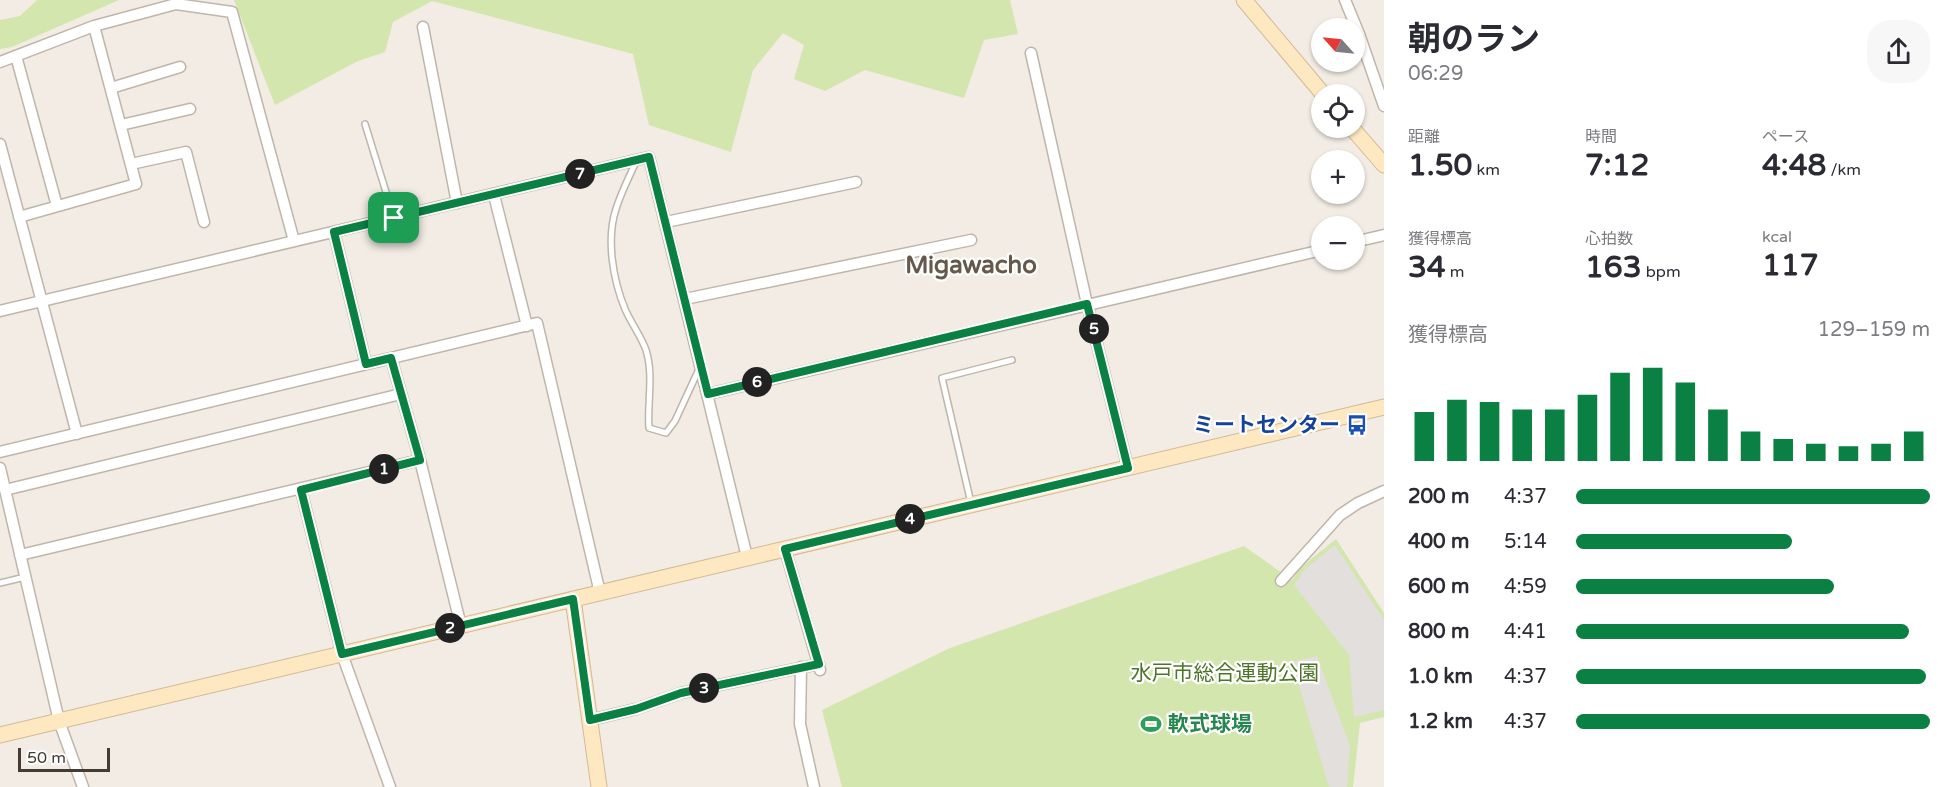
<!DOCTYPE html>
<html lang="ja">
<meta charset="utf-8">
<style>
:root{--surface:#fff;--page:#f7f7f7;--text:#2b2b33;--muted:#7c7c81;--accent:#0b8043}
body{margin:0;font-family:"Varela Round","Noto Sans JP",sans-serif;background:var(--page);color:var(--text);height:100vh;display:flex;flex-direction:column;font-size:22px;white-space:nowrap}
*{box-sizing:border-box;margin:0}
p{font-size:20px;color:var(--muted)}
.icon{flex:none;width:33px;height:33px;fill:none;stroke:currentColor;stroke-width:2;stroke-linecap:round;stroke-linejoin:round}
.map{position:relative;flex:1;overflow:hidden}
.drawer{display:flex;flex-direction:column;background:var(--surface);width:570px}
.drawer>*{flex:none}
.needle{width:39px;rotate:297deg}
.buttons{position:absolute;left:1311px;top:18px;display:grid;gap:12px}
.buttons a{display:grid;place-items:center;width:54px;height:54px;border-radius:50%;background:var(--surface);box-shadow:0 2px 4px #0004;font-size:30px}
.scale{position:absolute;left:18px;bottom:15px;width:92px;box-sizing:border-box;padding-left:6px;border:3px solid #443c34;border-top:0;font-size:16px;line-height:21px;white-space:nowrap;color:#443c34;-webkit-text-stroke:4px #fff;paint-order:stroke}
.pin{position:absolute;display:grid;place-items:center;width:51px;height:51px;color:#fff;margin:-26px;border-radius:12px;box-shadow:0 3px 9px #0006}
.km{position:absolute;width:30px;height:30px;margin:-15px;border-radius:50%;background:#222;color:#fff;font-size:16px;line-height:30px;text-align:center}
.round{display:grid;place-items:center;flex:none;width:63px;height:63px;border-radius:24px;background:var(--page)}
.overview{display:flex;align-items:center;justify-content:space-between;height:102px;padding:0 24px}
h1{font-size:33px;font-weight:700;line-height:45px}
.metrics{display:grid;grid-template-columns:repeat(3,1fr);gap:9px;height:102px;padding:6px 24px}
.metrics div{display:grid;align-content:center}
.metrics b{font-size:30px;font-weight:700}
.metrics small{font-size:16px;font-weight:400}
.metrics p{font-size:16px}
.chart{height:168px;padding:12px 24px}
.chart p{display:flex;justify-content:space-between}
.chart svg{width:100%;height:108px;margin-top:6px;stroke:var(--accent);stroke-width:6}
ul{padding:0 24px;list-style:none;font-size:20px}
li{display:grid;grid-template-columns:96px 72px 1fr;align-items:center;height:45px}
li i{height:15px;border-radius:8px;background:var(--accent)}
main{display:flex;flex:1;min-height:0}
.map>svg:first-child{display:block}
</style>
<main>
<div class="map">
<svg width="1384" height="787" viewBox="0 0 1384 787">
<rect width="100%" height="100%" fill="#f2ece4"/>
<!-- green -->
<path fill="#d3e6ad" d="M37 0H119L12 47 0 49V20L20 16Z
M234 0H1010L1018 34 984 40 964 98 865 70 825 91 794 79 804 45 783 33 753 70 731 152 649 125 633 54 432 1 393 22 385 52 358 61 275 105Z
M1336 539 1384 613V717L1360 723 1353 787H842L822 710 950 648 1244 546 1292 580 1300 568Z"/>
<!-- parking -->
<path fill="#e2dfdd" d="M1335 545 1384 620V710L1354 717 1349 655 1294 585 1304 570Z
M1317 656 1350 746 1347 787H1329L1292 662Z"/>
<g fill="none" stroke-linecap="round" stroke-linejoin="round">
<!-- lane casing -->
<g stroke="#c0b5aa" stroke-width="8">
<path id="lane" d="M365 124 394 218
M636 162C629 177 621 193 616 209 606 239 613 280 625 309 631 323 641 336 646 350 654 376 647 402 649 428L666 433 675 421 699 369
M971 503 942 378 1012 360
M0 583 25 577"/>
</g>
<!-- street casing -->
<g stroke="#c0b5aa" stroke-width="13">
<path id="street" d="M1345 0 1359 34 1384 106
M423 27 457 203
M1031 53 1087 304 1128 468
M16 56 57 206
M0 62 94 26 176 4 232 12 294 241
M111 88 180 67
M121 125 190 109
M0 144 77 434
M131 164 186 152 204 222
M494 195 527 326
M19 217 136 184 94 26
M666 222 856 182
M334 232 366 364
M1354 242 1384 235
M685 299 971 240
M0 311 649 157 747 557
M391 358 420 460 461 626
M708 394 1322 250
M0 452 537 323 600 593
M0 468 59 721 83 787
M5 490 401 394
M301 490 342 654 390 787
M785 549 820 670
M20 555 420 460
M1281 581 1340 515 1358 503 1384 491
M801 667 800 724 814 787
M590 720 636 709 681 693 819 664"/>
</g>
<!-- secondary casing -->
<g stroke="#d2ba94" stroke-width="17">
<path id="secondary" d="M1244 0 1323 94
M1352 128 1384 165
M573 599 599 787
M0 735 1384 407"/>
</g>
<!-- lane -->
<use href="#lane" stroke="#fff" stroke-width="5"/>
<!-- street -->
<use href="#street" stroke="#fff" stroke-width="10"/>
<!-- secondary -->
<use href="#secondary" stroke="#fee8c2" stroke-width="15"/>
</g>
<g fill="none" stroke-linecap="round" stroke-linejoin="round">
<!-- route casing -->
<g stroke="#fff" stroke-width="12">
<path id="route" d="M649 157 708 394 1087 304 1128 468 785 549 819 664 681 693 636 709 590 720 573 599 342 654 301 490 420 460 391 358 366 364 334 232Z"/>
</g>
<!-- route -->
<use href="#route" stroke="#0b8043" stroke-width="8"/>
</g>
<!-- icons -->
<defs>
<g id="bus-bare" transform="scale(1.62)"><path d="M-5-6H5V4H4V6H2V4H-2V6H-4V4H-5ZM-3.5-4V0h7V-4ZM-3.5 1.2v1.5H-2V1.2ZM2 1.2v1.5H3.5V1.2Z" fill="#1a4fb4" stroke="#fff" stroke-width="2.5" paint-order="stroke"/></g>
<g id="stadium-bare" transform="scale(1.62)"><path d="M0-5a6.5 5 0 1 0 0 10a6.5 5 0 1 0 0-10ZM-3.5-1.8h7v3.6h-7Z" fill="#2e9e5b" stroke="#fff" stroke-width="2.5" paint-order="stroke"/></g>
</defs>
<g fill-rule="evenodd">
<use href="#bus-bare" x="1357" y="425"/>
<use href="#stadium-bare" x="1151" y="724"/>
</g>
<g text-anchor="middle" stroke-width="4.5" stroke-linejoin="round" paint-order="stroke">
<!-- transit labels -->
<g font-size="21" font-weight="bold" fill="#164399" stroke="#fff" text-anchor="end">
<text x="1340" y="432">ミートセンター</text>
</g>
<!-- park labels -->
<g font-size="21" fill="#4e7429" stroke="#fff">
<text x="1225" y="680">水戸市総合運動公園</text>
</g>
<!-- leisure labels -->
<g font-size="21" font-weight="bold" fill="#27864d" stroke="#fff" text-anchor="start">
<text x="1168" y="731">軟式球場</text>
</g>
<!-- quarter labels -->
<g font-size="24" font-weight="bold" fill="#66584b" stroke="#fff">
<text x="971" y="273">Migawacho</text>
</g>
</g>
</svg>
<div class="buttons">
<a><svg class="needle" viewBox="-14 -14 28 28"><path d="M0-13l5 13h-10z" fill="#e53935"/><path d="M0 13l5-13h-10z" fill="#7c7c81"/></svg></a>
<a><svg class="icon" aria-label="locate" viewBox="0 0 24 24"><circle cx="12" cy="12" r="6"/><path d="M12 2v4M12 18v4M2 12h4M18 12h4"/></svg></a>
<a>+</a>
<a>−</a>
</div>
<div class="scale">50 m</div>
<div class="pin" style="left:394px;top:218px;background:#1e9e55"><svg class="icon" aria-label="arrive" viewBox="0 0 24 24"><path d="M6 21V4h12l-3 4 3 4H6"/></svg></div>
<b class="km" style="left:384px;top:469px">1</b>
<b class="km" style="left:450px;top:628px">2</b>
<b class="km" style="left:704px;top:688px">3</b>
<b class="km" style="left:910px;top:519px">4</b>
<b class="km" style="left:1094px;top:329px">5</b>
<b class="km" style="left:757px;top:382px">6</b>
<b class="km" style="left:580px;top:174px">7</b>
</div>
<section class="drawer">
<div class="overview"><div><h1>朝のラン</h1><p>06:29</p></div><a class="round"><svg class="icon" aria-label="share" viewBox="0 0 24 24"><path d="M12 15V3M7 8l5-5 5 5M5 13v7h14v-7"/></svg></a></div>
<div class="metrics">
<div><p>距離</p><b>1.50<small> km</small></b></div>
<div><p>時間</p><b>7:12</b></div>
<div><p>ペース</p><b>4:48<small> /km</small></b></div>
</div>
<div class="metrics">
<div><p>獲得標高</p><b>34<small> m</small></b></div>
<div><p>心拍数</p><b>163<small> bpm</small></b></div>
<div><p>kcal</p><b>117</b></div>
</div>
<div class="chart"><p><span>獲得標高</span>129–159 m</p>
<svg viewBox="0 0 160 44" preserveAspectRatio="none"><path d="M5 44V24M15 44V19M25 44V20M35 44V23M45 44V23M55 44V17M65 44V8M75 44V6M85 44V12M95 44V23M105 44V32M115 44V35M125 44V37M135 44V38M145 44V37M155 44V32"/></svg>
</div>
<ul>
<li><b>200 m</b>4:37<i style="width:100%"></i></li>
<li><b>400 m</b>5:14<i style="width:61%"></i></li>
<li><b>600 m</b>4:59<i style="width:73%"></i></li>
<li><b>800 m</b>4:41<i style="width:94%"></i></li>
<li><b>1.0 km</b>4:37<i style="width:99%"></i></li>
<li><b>1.2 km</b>4:37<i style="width:100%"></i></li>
</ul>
</section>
</main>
